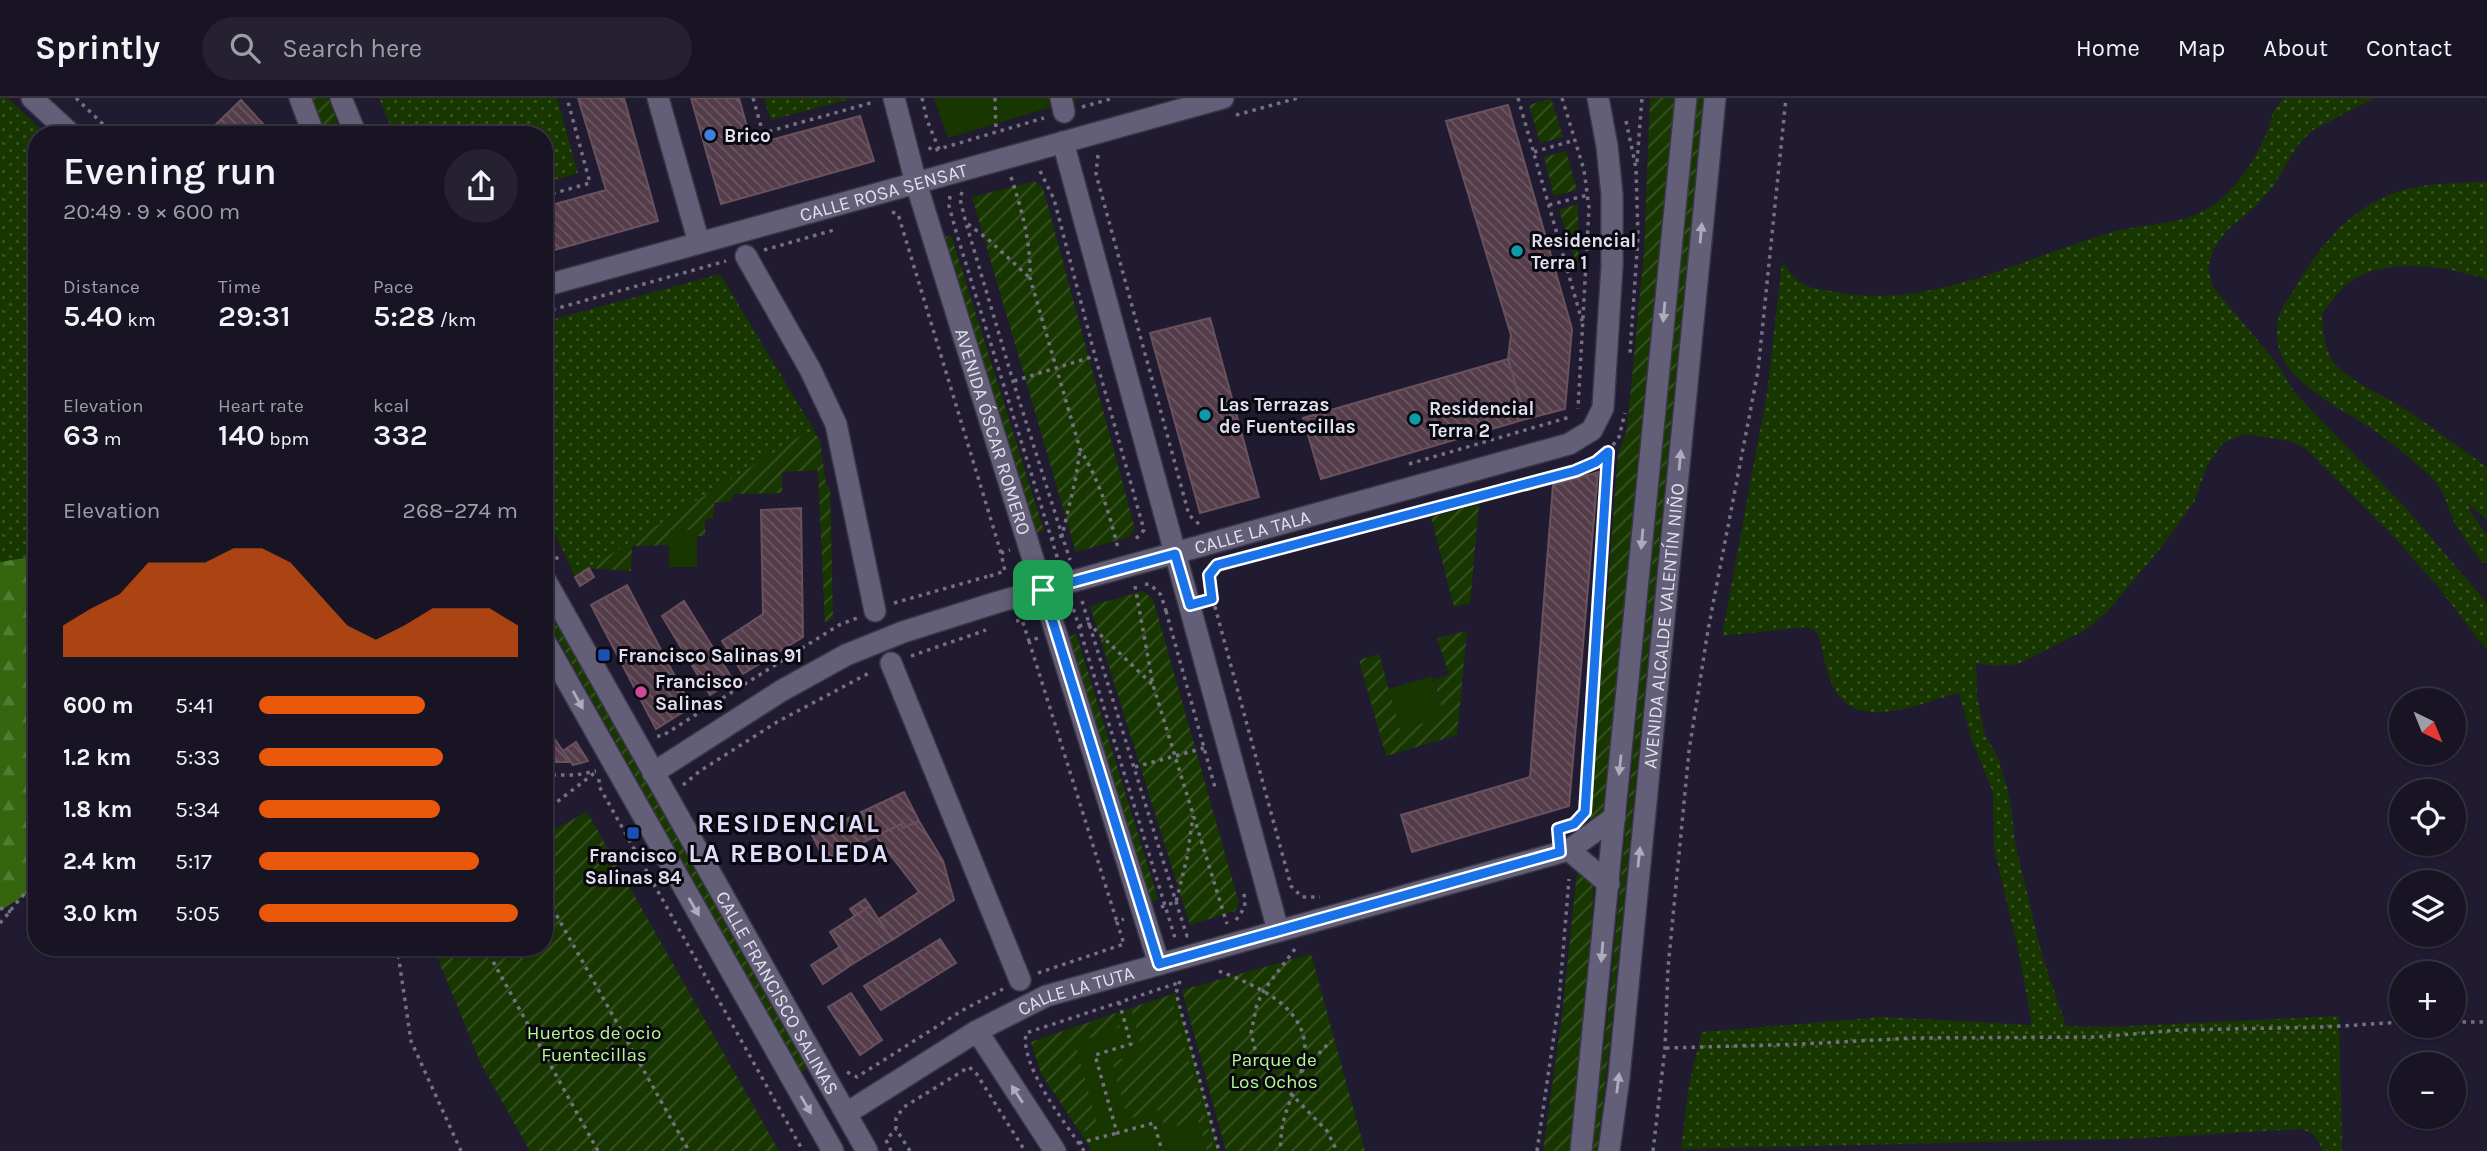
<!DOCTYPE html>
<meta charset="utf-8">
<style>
:root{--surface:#181424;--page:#252131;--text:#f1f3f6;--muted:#9f9ea6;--line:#363341;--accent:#ea580c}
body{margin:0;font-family:Karla,sans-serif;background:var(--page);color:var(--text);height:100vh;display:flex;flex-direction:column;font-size:26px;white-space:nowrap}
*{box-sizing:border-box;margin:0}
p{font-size:23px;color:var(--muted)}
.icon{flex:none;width:38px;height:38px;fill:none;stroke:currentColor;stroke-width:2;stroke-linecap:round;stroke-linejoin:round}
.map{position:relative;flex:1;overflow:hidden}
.drawer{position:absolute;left:28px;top:28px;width:525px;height:830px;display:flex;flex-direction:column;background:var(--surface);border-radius:28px;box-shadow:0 2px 5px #0004,0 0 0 2px var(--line)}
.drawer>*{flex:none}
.needle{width:46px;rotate:137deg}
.tools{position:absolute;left:2389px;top:590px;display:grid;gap:14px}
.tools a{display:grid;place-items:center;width:77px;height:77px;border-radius:50%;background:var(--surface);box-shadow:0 2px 5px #0004,0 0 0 2px var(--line);font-size:35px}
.pin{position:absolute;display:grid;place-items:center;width:60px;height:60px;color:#fff;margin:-30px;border-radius:14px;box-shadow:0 4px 10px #0006}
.round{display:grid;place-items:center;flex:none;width:74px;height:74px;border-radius:37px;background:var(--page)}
.summary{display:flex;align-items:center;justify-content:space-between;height:119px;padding:0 35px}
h1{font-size:38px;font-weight:600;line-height:52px}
.figures{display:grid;grid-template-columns:repeat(3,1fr);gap:10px;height:119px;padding:7px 35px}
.figures div{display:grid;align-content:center}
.figures b{font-size:30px;font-weight:600}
.figures small{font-size:19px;font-weight:400}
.figures p{font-size:19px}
.chart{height:196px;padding:14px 35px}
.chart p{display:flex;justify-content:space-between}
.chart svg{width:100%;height:126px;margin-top:7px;fill:var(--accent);opacity:.7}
ul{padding:0 35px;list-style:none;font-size:23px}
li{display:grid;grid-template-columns:112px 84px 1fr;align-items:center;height:52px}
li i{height:18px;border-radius:9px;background:var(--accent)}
header{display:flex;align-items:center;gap:42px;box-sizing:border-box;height:98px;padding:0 35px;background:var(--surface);border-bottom:2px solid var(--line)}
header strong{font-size:33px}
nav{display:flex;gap:38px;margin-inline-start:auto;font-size:24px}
.search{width:490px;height:63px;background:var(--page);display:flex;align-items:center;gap:18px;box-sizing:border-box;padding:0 24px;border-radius:38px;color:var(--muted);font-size:26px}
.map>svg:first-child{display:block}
</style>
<header>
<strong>Sprintly</strong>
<div class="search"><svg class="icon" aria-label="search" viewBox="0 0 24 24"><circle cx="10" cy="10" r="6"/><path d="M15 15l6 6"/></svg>Search here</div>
<nav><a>Home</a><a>Map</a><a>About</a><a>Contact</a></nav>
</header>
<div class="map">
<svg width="2487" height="1053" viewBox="0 0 2487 1053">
<defs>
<pattern id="grass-dots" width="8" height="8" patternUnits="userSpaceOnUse" patternTransform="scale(1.75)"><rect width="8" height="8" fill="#183700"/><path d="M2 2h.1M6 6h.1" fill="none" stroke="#395426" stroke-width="1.8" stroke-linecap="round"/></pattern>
<pattern id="forest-firs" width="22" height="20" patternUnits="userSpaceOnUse" patternTransform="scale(1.75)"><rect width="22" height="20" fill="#366510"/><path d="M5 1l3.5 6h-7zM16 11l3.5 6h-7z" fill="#537b33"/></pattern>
<pattern id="garden-furrows" width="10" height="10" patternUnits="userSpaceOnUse" patternTransform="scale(1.75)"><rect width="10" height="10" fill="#183700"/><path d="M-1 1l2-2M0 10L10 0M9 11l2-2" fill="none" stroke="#395426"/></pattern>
<pattern id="building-back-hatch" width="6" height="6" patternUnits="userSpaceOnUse" patternTransform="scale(1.75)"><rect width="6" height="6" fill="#543c49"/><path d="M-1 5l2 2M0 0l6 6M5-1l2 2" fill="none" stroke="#6c5864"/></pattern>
</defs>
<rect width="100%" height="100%" fill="#201b30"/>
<!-- grass -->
<path fill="url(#grass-dots)" d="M0 0H8L47 37H37V680L0 709Z
M379 0H557L578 75 544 85V37H394Z
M764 0H854L771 22Z
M2284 0H2374L2313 32 2297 48 2273 89 2256 108 2226 133 2213 152 2208 170 2213 189 2279 268 2294 294 2407 411 2487 505V553L2440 491 2392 437 2306 351 2290 343 2244 336 2223 345 2207 368 2194 404 2160 451 2106 515 2084 533 2018 566 1996 568 1976 565 1977 597 1985 637 1998 660 2010 700 2015 744 2042 857 2066 928 2111 929 2339 918 2342 1053H2322C2320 1040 2311 1033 2299 1031L2125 1041 1681 1051 1689 986 1702 934 1882 919 2032 927 2019 855 1994 750 1993 694 1972 642 1959 595C1926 603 1866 632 1839 598 1826 581 1824 555 1818 535L1807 529 1722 538 1767 295 1782 165C1789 171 1796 184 1805 187 1812 191 1823 191 1831 193 1927 214 2020 161 2109 135 2145 124 2185 129 2216 105 2237 89 2255 62 2266 37 2274 19 2268 17 2284 0Z
M2487 84V182C2449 167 2380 158 2346 187 2337 195 2329 206 2322 216 2323 234 2324 253 2336 267 2355 287 2386 298 2408 313 2435 331 2461 351 2487 369V422L2468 405 2471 414 2487 438V465H2482C2474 452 2463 439 2455 426 2446 407 2447 395 2431 379 2414 363 2389 342 2369 329 2341 311 2310 296 2288 269 2278 256 2274 234 2279 218 2281 210 2288 202 2292 195 2315 153 2350 109 2397 94 2426 84 2457 85 2487 84Z
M720 176 820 342 802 337 575 479 544 412V224Z"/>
<!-- forest -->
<path fill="url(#forest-firs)" d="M37 458V789L0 813V464Z"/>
<!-- park -->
<path fill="#183700" d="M934 0H1078V1L948 40Z
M669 432H697V469H669Z
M1432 578 1444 619 1400 632 1388 591Z
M1176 895 1219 1053H1092L1041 975 1031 944Z"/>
<!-- garden -->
<path fill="url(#garden-furrows)" d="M310 0H328L342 37H323Z
M1551 0 1563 39 1540 45 1529 7Z
M1650 0H1675L1605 718 1590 721 1618 356 1627 331 1644 155Z
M1697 0H1703L1610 943 1597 1053H1592L1608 914Z
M1566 53 1577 92 1554 98 1544 59Z
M1034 83 1043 90 1135 431 1129 439 1076 454 972 99Z
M1578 106V171L1559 112Z
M951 137 1044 433 1037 435 945 139Z
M802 337 820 342 826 386 830 391 833 520 825 525 818 372 782 374V395L733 396 732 403 714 405 713 421H705V438H697L696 432H670L669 447 632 448 631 473 589 470Z
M1479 406 1470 505 1454 509 1431 419Z
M1143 493 1153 501 1239 805 1235 813 1190 827 1090 508Z
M544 503 807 971 801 974 544 516Z
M1467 533 1457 637 1386 658 1359 562 1379 556 1400 632 1444 619 1434 582 1449 576 1437 540Z
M1076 536 1158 801 1151 804 1069 539Z
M587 714 779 1053H530L481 966 433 849H544V737Z
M1577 774 1594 783 1591 833 1570 1050 1569 1053H1543L1562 918Z
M1311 856 1365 1053H1226L1182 892Z
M1170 897 1215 1053H1207L1198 1022 1165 1031 1159 1012 1128 1021 1112 964 1143 954 1131 910Z
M1116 915 1120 929 1075 945 1098 1029 1080 1034 1041 975 1031 944Z"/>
<!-- building -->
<path fill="url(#building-back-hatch)" stroke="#6a515e" stroke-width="2" d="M578 0H624L658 123 544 155V109L606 92Z
M691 0H739L752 47 860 18 874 63 721 106Z
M241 2 264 27 254 37H205Z
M1508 7 1572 231 1565 311 1526 321 1508 261 1511 237 1446 23Z
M1210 220 1259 399 1200 415 1150 235Z
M1508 261 1526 321 1321 381 1303 320Z
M1598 374 1569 708 1412 754 1401 717 1530 679 1553 387Z
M801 410 803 539 743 576 722 543 763 516 761 412Z
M589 470 594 479 580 488 575 479Z
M627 487 691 609 656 631 591 507Z
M684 503 733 582 710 597 662 518Z
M544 626 563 653 571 664H544Z
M576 644 588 663 573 667 563 653Z
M904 694 919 723 903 730 901 726 825 763 812 737Z
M919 723 943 763 954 802 892 842 879 821 919 794 876 738 901 726 903 730Z
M865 801 870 808 855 818 850 811Z
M870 808 892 842 851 867 830 834Z
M940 841 956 865 881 912 864 888Z
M840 849 851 867 823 886 811 867Z
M851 895 882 942 860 957 828 909Z"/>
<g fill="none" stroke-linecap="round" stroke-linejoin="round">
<!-- street casing -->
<g stroke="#393646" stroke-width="24">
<g id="street">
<path d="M32 0 72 37"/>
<path d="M658 0 699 145"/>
<path id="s1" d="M894 0 916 85 1159 866"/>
<path d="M1061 0 1064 14"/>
<path d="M1063 44 1278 832"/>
<path d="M746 158 810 271 836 326 875 513"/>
<path id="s2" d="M544 188 1223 0"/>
<path d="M891 565 1020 882"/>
<path id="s3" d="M653 675 781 593 846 557 903 534 998 504 1569 346 1592 332 1603 310 1612 168V97L1607 48 1598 0"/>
<path d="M1569 752 1609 786"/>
<path d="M977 933 1055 1053"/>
<path id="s4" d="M847 1015 977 933 1046 898 1569 752 1615 719"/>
</g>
</g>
<!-- secondary casing -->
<g stroke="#393646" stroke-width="24">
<g id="secondary">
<path d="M300 0 314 37"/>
<path d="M341 0 356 37"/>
<path id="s5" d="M544 480 867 1053"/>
<path d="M544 542 833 1053"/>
<path d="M1581 1053 1686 0"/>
<path id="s6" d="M1609 1053 1619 979 1715 0"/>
</g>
</g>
<!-- path -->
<path stroke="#757183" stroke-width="3.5" stroke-dasharray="3.5 5" stroke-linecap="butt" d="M76 0 114 37
M753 0 763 35 874 4
M922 0 927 22 941 56
M995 0 996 34
M1518 0 1582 223
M1562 0 1584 72 1589 110 1578 311
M1082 9 1114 0
M1236 17 1298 0
M1626 23 1636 70 1638 139 1630 255
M929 49 932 53 1044 20
M1534 54 1575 42
M1098 57 1096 76 1189 417 1200 427
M1637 64 1642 0
M1040 73 1054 101 1095 258 1144 432 1133 444
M1011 79C1022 112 1031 145 1030 180L1080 351C1099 382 1109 414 1118 450
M962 94 960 101 966 125 1013 283 1070 462
M544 98 590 85 567 0
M950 98 949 108 957 137 1059 465
M1549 107 1588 97
M892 114 898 116 1001 455
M968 126 990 143 1030 180
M764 152 834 132
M544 214 726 163
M1014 283 1095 258
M1608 354 1619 339 1625 315
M1409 366 1570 319
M544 436 559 464
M1051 441 1062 438 1076 379 1080 351
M1267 453 1575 373 1596 364 1608 354 1585 714
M1223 466 1217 467 1209 477V487L1291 788 1302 799H1320
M990 478 1005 473 1001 455 1010 452
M1145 486 1151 487 1161 497 1166 513
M1135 488 1153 587 1227 826
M1071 503 1175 840
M1082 503 1176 804 1187 838 1189 837
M894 505 989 478
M1166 513 1216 693
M1016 523 1022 522 1029 543 1038 540
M1079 528 1089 526 1153 587
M1029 543 1117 824
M911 558 986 532
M657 638H662L839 527 857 520
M1135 669 1204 650
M544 677H576L596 673
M599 681V688L803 1053
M683 687 700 673 777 624 871 574
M544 714 597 673
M544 795 689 1053
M1161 809 1176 804 1187 760 1193 718
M0 810 11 814
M1236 822 1245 809 1244 795
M0 825C11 814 23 792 37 788
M397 849 411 943 461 1053
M485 849 598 1053
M1295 851 1264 892 1257 906 1251 935 1255 951 1263 967 1327 1033 1337 1053
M1219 873C1254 887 1306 907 1305 953 1304 976 1290 998 1284 1021 1281 1031 1281 1042 1280 1053
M1038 875 1124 846 1117 824 1124 821
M1180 883 1176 895 1219 1053
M1119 904 1131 946 1095 957 1117 1035 1154 1025 1162 1053
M2454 924H2487
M1666 950 1802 946 1913 940 2097 939 2180 932 2326 929 2401 924
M847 974 857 979 963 912 1003 891
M1301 974 1331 943
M1079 1045 1117 1035
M891 1053 886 1042 896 1031
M910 1053 896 1031V1020L904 1009 969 969 976 975 1025 1053
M1084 1053C1065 1024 1020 969 1026 935L1178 885
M1537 1053 1559 903 1569 781
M1653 1053 1665 950 1668 870 1689 653 1708 532 1758 273 1786 0"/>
<!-- street -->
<use href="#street" stroke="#635f78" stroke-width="21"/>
<!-- secondary -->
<use href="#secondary" stroke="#635f78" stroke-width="21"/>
</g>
<!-- one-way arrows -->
<defs><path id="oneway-solid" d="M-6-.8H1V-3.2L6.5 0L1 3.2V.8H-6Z" transform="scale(1.75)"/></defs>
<g fill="#afacbe">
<use href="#oneway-solid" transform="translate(1701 135) rotate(-85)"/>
<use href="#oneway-solid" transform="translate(1664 214) rotate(95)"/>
<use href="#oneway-solid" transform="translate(1680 362) rotate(-85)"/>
<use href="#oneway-solid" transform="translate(1642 441) rotate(95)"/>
<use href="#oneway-solid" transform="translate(578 602) rotate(61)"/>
<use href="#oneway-solid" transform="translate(1620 667) rotate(96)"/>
<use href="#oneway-solid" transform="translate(1639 759) rotate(-84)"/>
<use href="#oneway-solid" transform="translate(694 809) rotate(60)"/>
<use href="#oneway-solid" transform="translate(1602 854) rotate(95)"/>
<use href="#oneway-solid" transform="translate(1618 985) rotate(-83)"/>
<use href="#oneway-solid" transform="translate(1017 996) rotate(-123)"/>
<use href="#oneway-solid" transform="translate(806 1007) rotate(60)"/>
</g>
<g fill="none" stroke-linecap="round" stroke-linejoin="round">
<!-- route casing -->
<g stroke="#fff" stroke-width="14">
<path id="route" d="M1608 354 1585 714 1574 726 1558 731 1560 754 1159 866 1043 492 1175 456 1190 507 1212 501 1209 477 1217 467 1575 373 1596 364Z"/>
</g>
<!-- route -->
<use href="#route" stroke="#1a73e8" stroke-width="9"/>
</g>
<!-- markers -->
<circle fill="#3f7fe0" stroke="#090810" stroke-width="2.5" cx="710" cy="37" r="7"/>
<g fill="#0f9aa8" stroke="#090810" stroke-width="2.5">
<circle cx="1517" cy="153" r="7"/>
<circle cx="1205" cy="317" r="7"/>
<circle cx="1415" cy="321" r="7"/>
</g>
<g fill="#1a4fb4" stroke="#090810" stroke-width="2.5">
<rect x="597" y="550" width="14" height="14" rx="3.5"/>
<rect x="626" y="728" width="14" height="14" rx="3.5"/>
</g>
<circle fill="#d1479c" stroke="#090810" stroke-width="2.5" cx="641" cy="594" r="7"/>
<g text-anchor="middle" stroke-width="6" stroke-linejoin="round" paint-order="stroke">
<!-- poi labels -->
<g font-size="19" font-weight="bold" fill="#e1dfed" stroke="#090810" text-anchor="start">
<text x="724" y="44">Brico</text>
<text x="1531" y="149">Residencial<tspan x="1531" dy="22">Terra 1</tspan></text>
<text x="1219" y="313">Las Terrazas<tspan x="1219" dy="22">de Fuentecillas</tspan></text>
<text x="1429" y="317">Residencial<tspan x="1429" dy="22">Terra 2</tspan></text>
<text x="618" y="564">Francisco Salinas 91</text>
<text x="655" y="590">Francisco<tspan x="655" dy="22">Salinas</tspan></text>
<text x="633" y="764" text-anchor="middle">Francisco<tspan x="633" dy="22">Salinas 84</tspan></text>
</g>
<!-- street labels -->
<g font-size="19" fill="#e1dfed" stroke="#090810">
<text dy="7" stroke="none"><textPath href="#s2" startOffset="352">CALLE ROSA SENSAT</textPath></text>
<text dy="7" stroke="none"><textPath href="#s1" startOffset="348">AVENIDA ÓSCAR ROMERO</textPath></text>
<text dy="7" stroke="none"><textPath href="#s3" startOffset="651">CALLE LA TALA</textPath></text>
<text dy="7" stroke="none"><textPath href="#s6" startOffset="528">AVENIDA ALCALDE VALENTÍN NIÑO</textPath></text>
<text dy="7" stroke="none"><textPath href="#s4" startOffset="261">CALLE LA TUTA</textPath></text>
<text dy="7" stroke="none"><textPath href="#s5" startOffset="476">CALLE FRANCISCO SALINAS</textPath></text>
</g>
<!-- park labels -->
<g font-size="19" fill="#b4f98e" stroke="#090810">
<text x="594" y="941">Huertos de ocio<tspan x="594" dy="22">Fuentecillas</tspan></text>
<text x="1274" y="968">Parque de<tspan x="1274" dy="22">Los Ochos</tspan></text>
</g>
<!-- district labels -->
<g font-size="26" font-weight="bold" letter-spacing="2" fill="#e1ddfa" stroke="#090810">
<text x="789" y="734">RESIDENCIAL<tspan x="789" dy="30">LA REBOLLEDA</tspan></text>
</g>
</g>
</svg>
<div class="tools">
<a><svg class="needle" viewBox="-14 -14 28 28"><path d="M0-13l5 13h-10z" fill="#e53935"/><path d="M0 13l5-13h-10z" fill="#9f9ea6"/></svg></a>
<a><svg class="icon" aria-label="locate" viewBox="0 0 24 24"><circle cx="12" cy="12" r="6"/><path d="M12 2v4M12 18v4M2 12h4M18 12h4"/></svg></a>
<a><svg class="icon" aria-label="layers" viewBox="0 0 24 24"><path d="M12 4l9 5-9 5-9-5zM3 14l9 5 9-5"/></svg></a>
<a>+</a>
<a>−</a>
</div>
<div class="pin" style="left:1043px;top:492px;background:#1e9e55"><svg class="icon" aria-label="arrive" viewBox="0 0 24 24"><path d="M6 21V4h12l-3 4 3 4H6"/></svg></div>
<section class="drawer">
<div class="summary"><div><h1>Evening run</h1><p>20:49 · 9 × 600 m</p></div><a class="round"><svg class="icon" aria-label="share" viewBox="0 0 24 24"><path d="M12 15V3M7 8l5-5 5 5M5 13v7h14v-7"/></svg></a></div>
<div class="figures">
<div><p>Distance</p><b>5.40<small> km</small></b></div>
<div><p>Time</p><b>29:31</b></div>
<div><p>Pace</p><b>5:28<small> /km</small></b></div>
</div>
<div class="figures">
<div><p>Elevation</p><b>63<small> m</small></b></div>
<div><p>Heart rate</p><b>140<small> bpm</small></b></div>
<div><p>kcal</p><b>332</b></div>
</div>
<div class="chart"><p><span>Elevation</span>268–274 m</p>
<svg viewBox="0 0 160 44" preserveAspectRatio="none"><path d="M0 44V33L10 27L20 22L30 11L40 11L50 11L60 6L70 6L80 11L90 22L100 33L110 38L120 33L130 27L140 27L150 27L160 33V44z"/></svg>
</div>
<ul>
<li><b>600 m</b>5:41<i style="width:64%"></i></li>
<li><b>1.2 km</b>5:33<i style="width:71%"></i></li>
<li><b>1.8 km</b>5:34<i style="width:70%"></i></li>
<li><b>2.4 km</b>5:17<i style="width:85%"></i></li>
<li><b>3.0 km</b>5:05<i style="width:100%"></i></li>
</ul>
</section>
</div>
